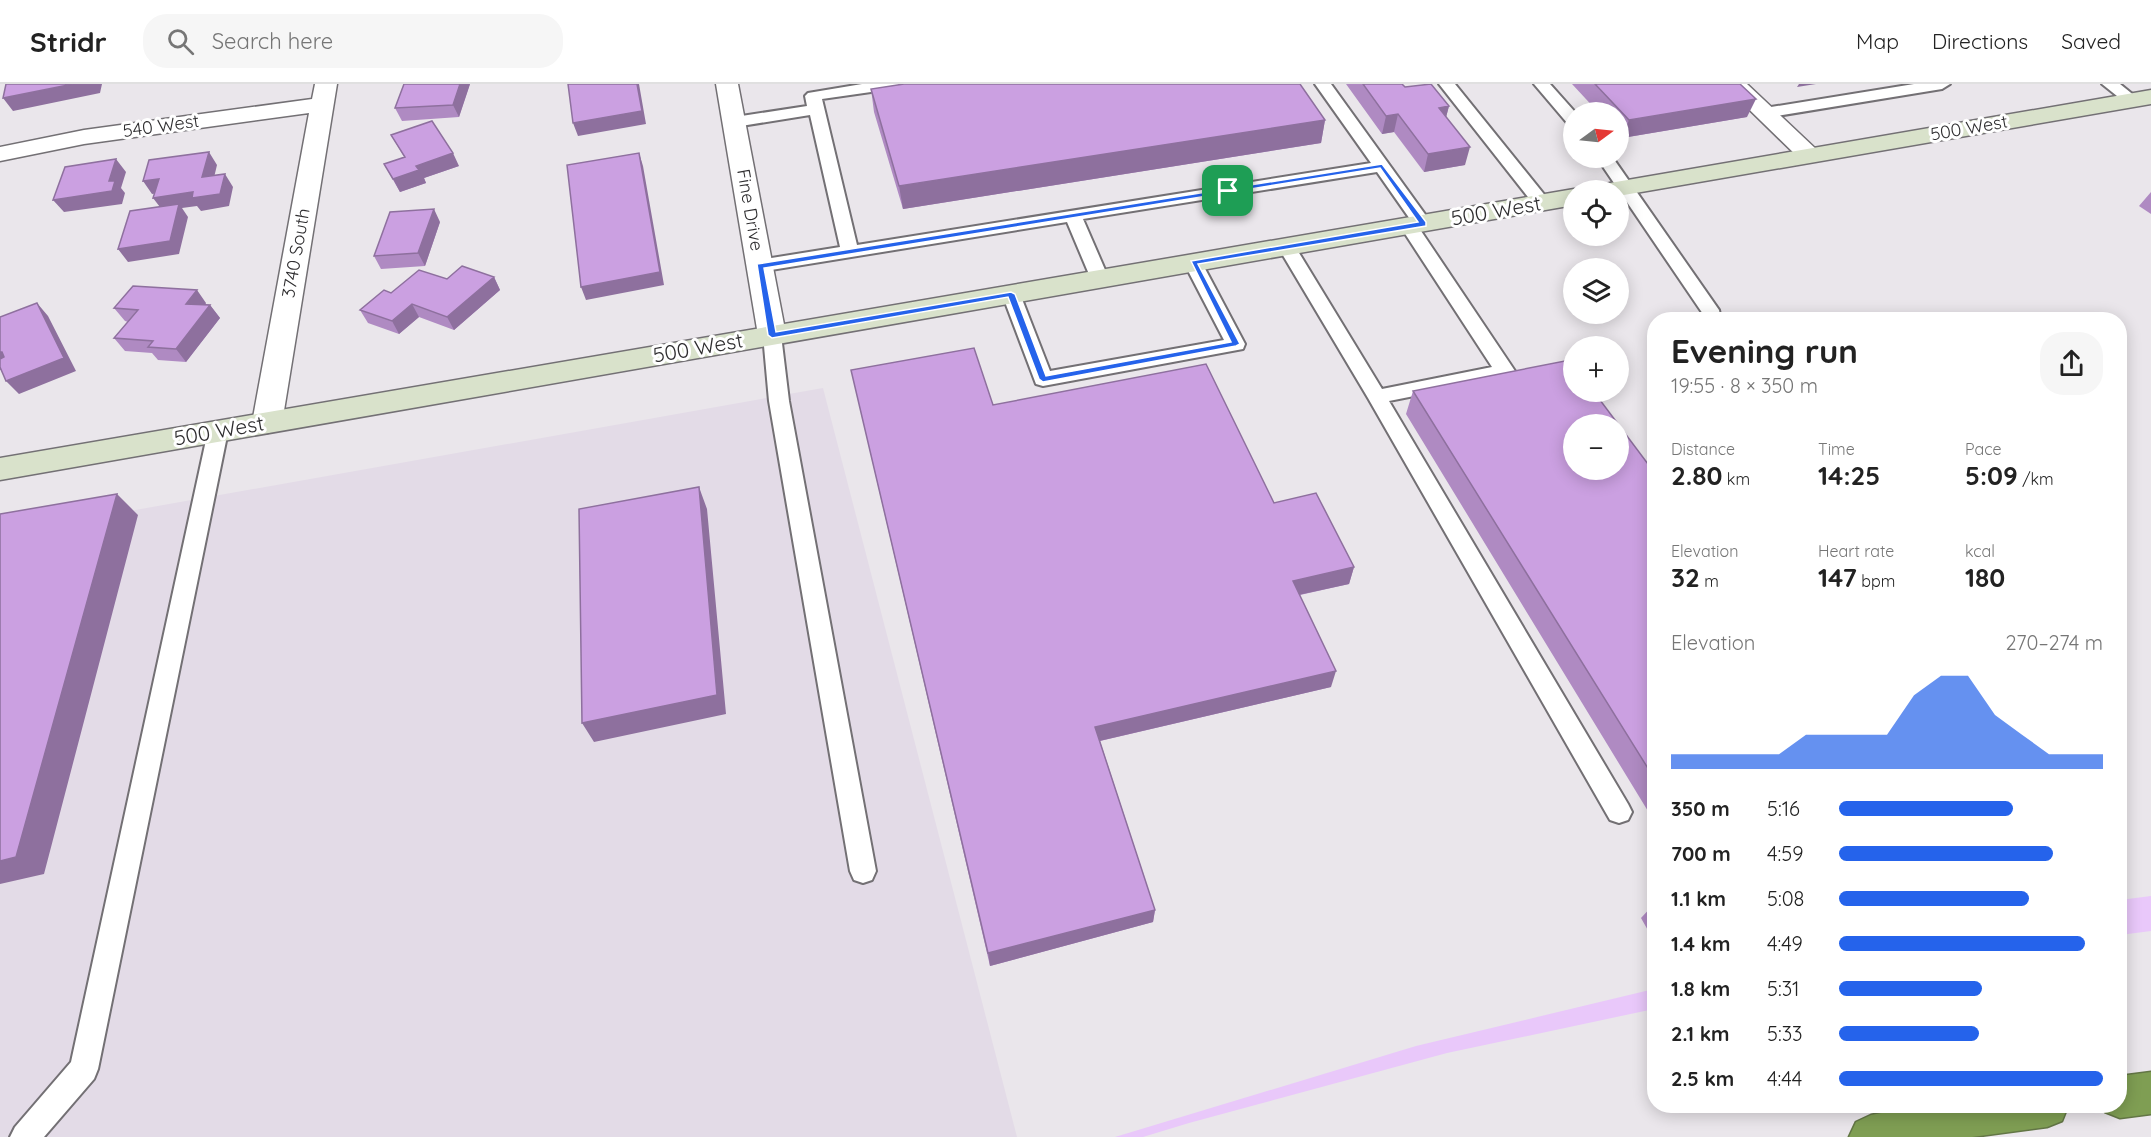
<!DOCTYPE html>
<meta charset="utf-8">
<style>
:root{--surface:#fff;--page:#f6f6f6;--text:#222;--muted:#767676;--line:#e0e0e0;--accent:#2563eb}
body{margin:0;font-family:Quicksand,sans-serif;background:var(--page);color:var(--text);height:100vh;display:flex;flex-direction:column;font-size:22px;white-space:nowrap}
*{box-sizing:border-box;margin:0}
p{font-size:20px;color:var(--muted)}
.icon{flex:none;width:33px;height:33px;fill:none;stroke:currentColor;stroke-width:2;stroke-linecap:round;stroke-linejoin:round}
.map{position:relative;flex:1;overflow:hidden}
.drawer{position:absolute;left:1647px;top:228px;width:480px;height:801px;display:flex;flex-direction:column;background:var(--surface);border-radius:24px;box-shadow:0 3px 15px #0003}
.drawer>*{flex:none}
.needle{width:39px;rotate:75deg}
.tools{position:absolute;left:1563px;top:18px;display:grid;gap:12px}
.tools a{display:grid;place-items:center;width:66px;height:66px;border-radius:50%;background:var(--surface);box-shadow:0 3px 15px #0003;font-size:30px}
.pin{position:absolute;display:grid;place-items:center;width:51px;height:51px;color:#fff;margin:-26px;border-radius:12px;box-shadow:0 3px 9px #0006}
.round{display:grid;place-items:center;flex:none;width:63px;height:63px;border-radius:24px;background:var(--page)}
.overview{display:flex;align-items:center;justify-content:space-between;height:102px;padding:0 24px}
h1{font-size:33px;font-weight:700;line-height:45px}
.stats{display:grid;grid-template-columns:repeat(3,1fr);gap:9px;height:102px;padding:6px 24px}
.stats div{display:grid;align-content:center}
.stats b{font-size:26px;font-weight:700}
.stats small{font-size:16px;font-weight:400}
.stats p{font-size:16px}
.chart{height:168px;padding:12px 24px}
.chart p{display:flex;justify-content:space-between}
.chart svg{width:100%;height:108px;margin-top:6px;fill:var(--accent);opacity:.7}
ul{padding:0 24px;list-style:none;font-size:20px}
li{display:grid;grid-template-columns:96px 72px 1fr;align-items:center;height:45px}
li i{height:15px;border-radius:8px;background:var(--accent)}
header{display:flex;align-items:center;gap:36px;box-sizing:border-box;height:84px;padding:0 30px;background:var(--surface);border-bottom:2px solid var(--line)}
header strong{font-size:28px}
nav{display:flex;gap:33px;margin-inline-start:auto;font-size:21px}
.search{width:420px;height:54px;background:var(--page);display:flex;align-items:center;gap:15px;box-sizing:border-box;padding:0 21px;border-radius:24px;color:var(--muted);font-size:22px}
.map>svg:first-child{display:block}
</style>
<header>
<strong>Stridr</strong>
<div class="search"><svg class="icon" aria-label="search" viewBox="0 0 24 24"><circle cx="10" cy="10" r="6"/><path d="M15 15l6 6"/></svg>Search here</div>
<nav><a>Map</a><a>Directions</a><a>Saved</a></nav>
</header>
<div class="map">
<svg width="2151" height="1053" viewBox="0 0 2151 1053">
<rect width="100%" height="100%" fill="#eae6eb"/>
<!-- built -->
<path fill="#e3dbe7" d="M823 304 1017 1053H0V450Z"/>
<!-- green -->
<path fill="#e9c8fa" d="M2151 812V847L2120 851V816Z
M1654 905V925L1447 969 1189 1039 1143 1053H1115L1416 962Z"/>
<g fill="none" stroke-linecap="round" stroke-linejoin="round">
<!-- service casing -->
<g stroke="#737074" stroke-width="4">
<path id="service" d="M862 0H900L892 5 822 15 857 161 1371 79 1315 0H1331L1432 140 1429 144H1419L1515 287 1512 292 1505 294 1389 317 1628 720 1632 728 1628 736 1619 739 1610 736 1368 314 1278 163 1281 159H1293L1382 305 1492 283 1400 142 1403 138H1412L1377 88 1083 135 1109 195 1106 199H1094L1091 195 1067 138 759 188 753 186 750 182 753 178 759 176 840 163 810 31 735 43 727 38 735 33 807 22 805 12 808 9Z
M1439 0H1455L1547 114 1549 118 1547 122H1535Z
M1534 0H1550L1575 28 1574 42 1568 40Z
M1914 0H1950L1942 5 1765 34 1757 29 1765 24Z
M2102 0H2120L2141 17 2133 22 2127 20Z
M1597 74H1613L1719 226 1721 236H1703V230Z
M1193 173 1199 175 1202 179 1245 260 1243 265 1043 302 1036 300 1002 210 1005 206H1017L1020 210 1050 287 1224 256 1184 179 1187 175Z
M772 245 779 247 781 251 789 317 876 787 872 796 863 799 854 796 850 787 769 317 763 251 765 247Z
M218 340 225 342 228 347 98 985 94 995 44 1053H10L15 1043 71 978 208 347 211 342Z"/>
</g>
<!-- minor casing -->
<g stroke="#737074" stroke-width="3">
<path id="minor" d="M315 0H337L282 339 277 346 267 349 257 346 252 339 309 29 84 60 0 77V63L84 46 312 15Z
M716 0H738L786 251 782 258 772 260 762 258 758 251Z
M1723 0H1747L1817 66 1821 71 1817 76 1809 78 1801 76Z"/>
</g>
<!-- secondary casing -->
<g stroke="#737074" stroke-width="3">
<path id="secondary" d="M2151 6V20L1618 112V106H1598L1601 101 1610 99Z
M1574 105 1578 106H1574V121L0 396V374Z"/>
</g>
<!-- motorway casing -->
<g stroke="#637646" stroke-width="3">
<path id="motorway" d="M2151 988V1030L2120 1034 2105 1028 2102 1022H2120V992Z
M1917 1022H2068L2062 1037 2047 1043 1972 1053H1849L1856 1038 1871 1031Z"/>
</g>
<!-- service -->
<use href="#service" fill="#fff" fill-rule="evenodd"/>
<!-- minor -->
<use href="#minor" fill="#fff" fill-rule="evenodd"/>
<!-- secondary -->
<use href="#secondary" fill="#d9e2cb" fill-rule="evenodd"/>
<!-- motorway -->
<use href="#motorway" fill="#7f9e53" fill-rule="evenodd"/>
</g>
<!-- wall -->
<path fill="#af8ac2" d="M404 0H470L459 33 402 37 395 24Z
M1346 0H1402L1405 3 1449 22 1446 33 1465 81 1424 88 1394 48 1382 50Z
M1572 0H1740L1747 33 1622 54 1618 50V28H1598Z
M871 5 1325 36 1321 59 903 125 874 28Z
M391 51 459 82 424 94 426 99 400 108 384 80 404 73Z
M2151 108V130L2139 122Z
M440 138 425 182 381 185 374 172Z
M494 193 500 206 454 246 419 233 399 250 368 239 360 226 391 209 447 195Z
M206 219 205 221H210L220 234 186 278 158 276 152 269 125 267 114 254 128 238 125 237 114 224Z
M851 286 993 321 1274 419 1354 483 1349 500 1300 511 1331 603 1100 657 1155 826 1153 838 990 882Z
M1413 307 1654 388V737L1406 330Z
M1654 820V857L1641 834Z"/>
<!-- shaded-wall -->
<path fill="#8e709e" d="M73 0H102L100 9 13 27 3 14Z
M460 0H470L459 33 453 21Z
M637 0H639L646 40 578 52 573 39Z
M1799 0H1816L1797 3Z
M1756 15 1747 33 1622 54 1629 36Z
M1449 22 1444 41 1439 24Z
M1398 30 1394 48 1382 50 1386 32Z
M1325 36 1321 59 903 125 899 102Z
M1470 63 1465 81 1424 88 1428 70Z
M209 68 217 81 211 106 202 93Z
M453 69 459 82 424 94 426 99 400 108 393 95 416 82Z
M639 69 643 82 664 201 586 216 581 203Z
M116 75 126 88 121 104 125 109 122 120 64 128 53 116 109 97Z
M225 90 233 103 229 122 201 127 197 122 182 124 188 133 179 170 128 178 118 165 163 127 153 114Z
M159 95 168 108 152 110 143 97Z
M434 125 440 138 425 182 418 169Z
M494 193 500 206 454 246 447 233Z
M197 206 206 219 196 233 186 220Z
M37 219 48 232 76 287 19 310 6 297Z
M412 220 419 233 399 250 392 237Z
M210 221 220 234 186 278 176 265Z
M0 268H2L14 280 0 286Z
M699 403 707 425 726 630 594 658 582 639Z
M117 410 138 431 44 790 0 800V777Z
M1354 483 1349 500 1289 513 1293 497Z
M1336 587 1331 603 1095 658V643Z
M1155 826 1153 838 990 882 988 869Z"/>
<!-- building -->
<path fill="#cba0e1" stroke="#8e709e" stroke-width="1.5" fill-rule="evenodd" d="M6 0H73L3 14Z
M404 0H460L453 21 395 24Z
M568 0H637L642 27 573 39Z
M904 0H1300L1325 36 899 102 871 5Z
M1363 0H1402L1405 3 1431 0 1449 22 1439 24 1470 63 1428 70 1398 30 1386 32Z
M1595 0H1740L1756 15 1629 36Z
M432 37 453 69 416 82 419 86 393 95 384 80 405 73 391 51Z
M209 68 202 93 225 90 220 110 192 114 193 108 153 114 159 95 143 97 149 76Z
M639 69 660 188 581 203 567 81Z
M116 75 109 97H115L112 107 53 116 65 83Z
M179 120 170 157 118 165 130 127Z
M434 125 418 169 374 172 390 128Z
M462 182 494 193 447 233 412 220 392 237 360 226 384 206 391 209 419 186 447 195Z
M133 202 197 206 186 220 210 221 176 265 148 263 153 257 114 254 138 226 114 224Z
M37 219 64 274 6 297 0 283V275L4 273 2 268H0V233Z
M974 264 993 321 1206 280 1274 419 1316 409 1354 483 1293 497 1336 587 1095 643 1155 826 988 869 851 286Z
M1570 276 1574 280V308H1594L1654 388V694L1413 307ZM1574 340H1618V386H1574Z
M699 403 717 611 582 639 579 425Z
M117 410 16 773 0 777V430Z"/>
<!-- route -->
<path fill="#2563eb" stroke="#fff" stroke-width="1.5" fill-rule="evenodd" d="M1382 80 1426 138V142L1198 180 1240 260 1236 262 1043 298 1039 295 1008 213 772 254 768 251 757 180ZM1380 84 1418 138 1191 177 1231 258 1046 292 1015 210 1011 208 776 248 764 184Z"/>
<g text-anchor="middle" stroke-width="6" stroke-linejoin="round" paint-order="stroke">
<!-- far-street labels -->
<g font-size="18" fill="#2e2d2f" stroke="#fff">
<text transform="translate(161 42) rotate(-8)" y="6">540 West</text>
<text transform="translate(1969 44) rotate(-10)" y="6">500 West</text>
<text transform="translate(750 126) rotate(80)" y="6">Fine Drive</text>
<text transform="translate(296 169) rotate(-80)" y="6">3740 South</text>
</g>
<!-- street labels -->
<g font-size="21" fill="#2e2d2f" stroke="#fff">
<text transform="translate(1496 127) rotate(-10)" y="7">500 West</text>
<text transform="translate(698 264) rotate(-10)" y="7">500 West</text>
<text transform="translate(219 347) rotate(-10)" y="7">500 West</text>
</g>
</g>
</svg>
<div class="tools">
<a><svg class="needle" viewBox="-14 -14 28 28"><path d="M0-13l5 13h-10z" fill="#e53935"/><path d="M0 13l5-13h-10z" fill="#767676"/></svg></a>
<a><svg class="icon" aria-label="locate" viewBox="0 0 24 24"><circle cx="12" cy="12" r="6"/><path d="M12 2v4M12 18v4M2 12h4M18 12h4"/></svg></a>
<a><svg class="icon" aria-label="layers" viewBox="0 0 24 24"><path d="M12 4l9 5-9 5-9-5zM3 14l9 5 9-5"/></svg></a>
<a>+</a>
<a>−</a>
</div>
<div class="pin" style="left:1228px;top:107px;background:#1e9e55"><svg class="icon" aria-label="arrive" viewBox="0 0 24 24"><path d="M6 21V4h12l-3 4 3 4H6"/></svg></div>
<section class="drawer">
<div class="overview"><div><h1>Evening run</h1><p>19:55 · 8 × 350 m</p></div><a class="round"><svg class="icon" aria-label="share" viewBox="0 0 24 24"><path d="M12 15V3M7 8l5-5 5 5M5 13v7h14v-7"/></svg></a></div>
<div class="stats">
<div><p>Distance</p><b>2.80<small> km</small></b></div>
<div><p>Time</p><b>14:25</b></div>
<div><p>Pace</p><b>5:09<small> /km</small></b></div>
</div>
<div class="stats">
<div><p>Elevation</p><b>32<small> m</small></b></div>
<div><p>Heart rate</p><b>147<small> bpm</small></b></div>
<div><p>kcal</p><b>180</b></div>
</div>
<div class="chart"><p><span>Elevation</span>270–274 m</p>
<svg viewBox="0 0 160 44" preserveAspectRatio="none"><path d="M0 44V38L10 38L20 38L30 38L40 38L50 30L60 30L70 30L80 30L90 14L100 6L110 6L120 22L130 30L140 38L150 38L160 38V44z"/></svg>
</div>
<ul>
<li><b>350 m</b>5:16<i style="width:66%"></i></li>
<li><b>700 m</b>4:59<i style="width:81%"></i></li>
<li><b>1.1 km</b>5:08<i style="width:72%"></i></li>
<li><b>1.4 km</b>4:49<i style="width:93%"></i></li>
<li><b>1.8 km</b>5:31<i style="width:54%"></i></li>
<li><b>2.1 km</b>5:33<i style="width:53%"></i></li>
<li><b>2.5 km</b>4:44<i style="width:100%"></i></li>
</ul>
</section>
</div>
